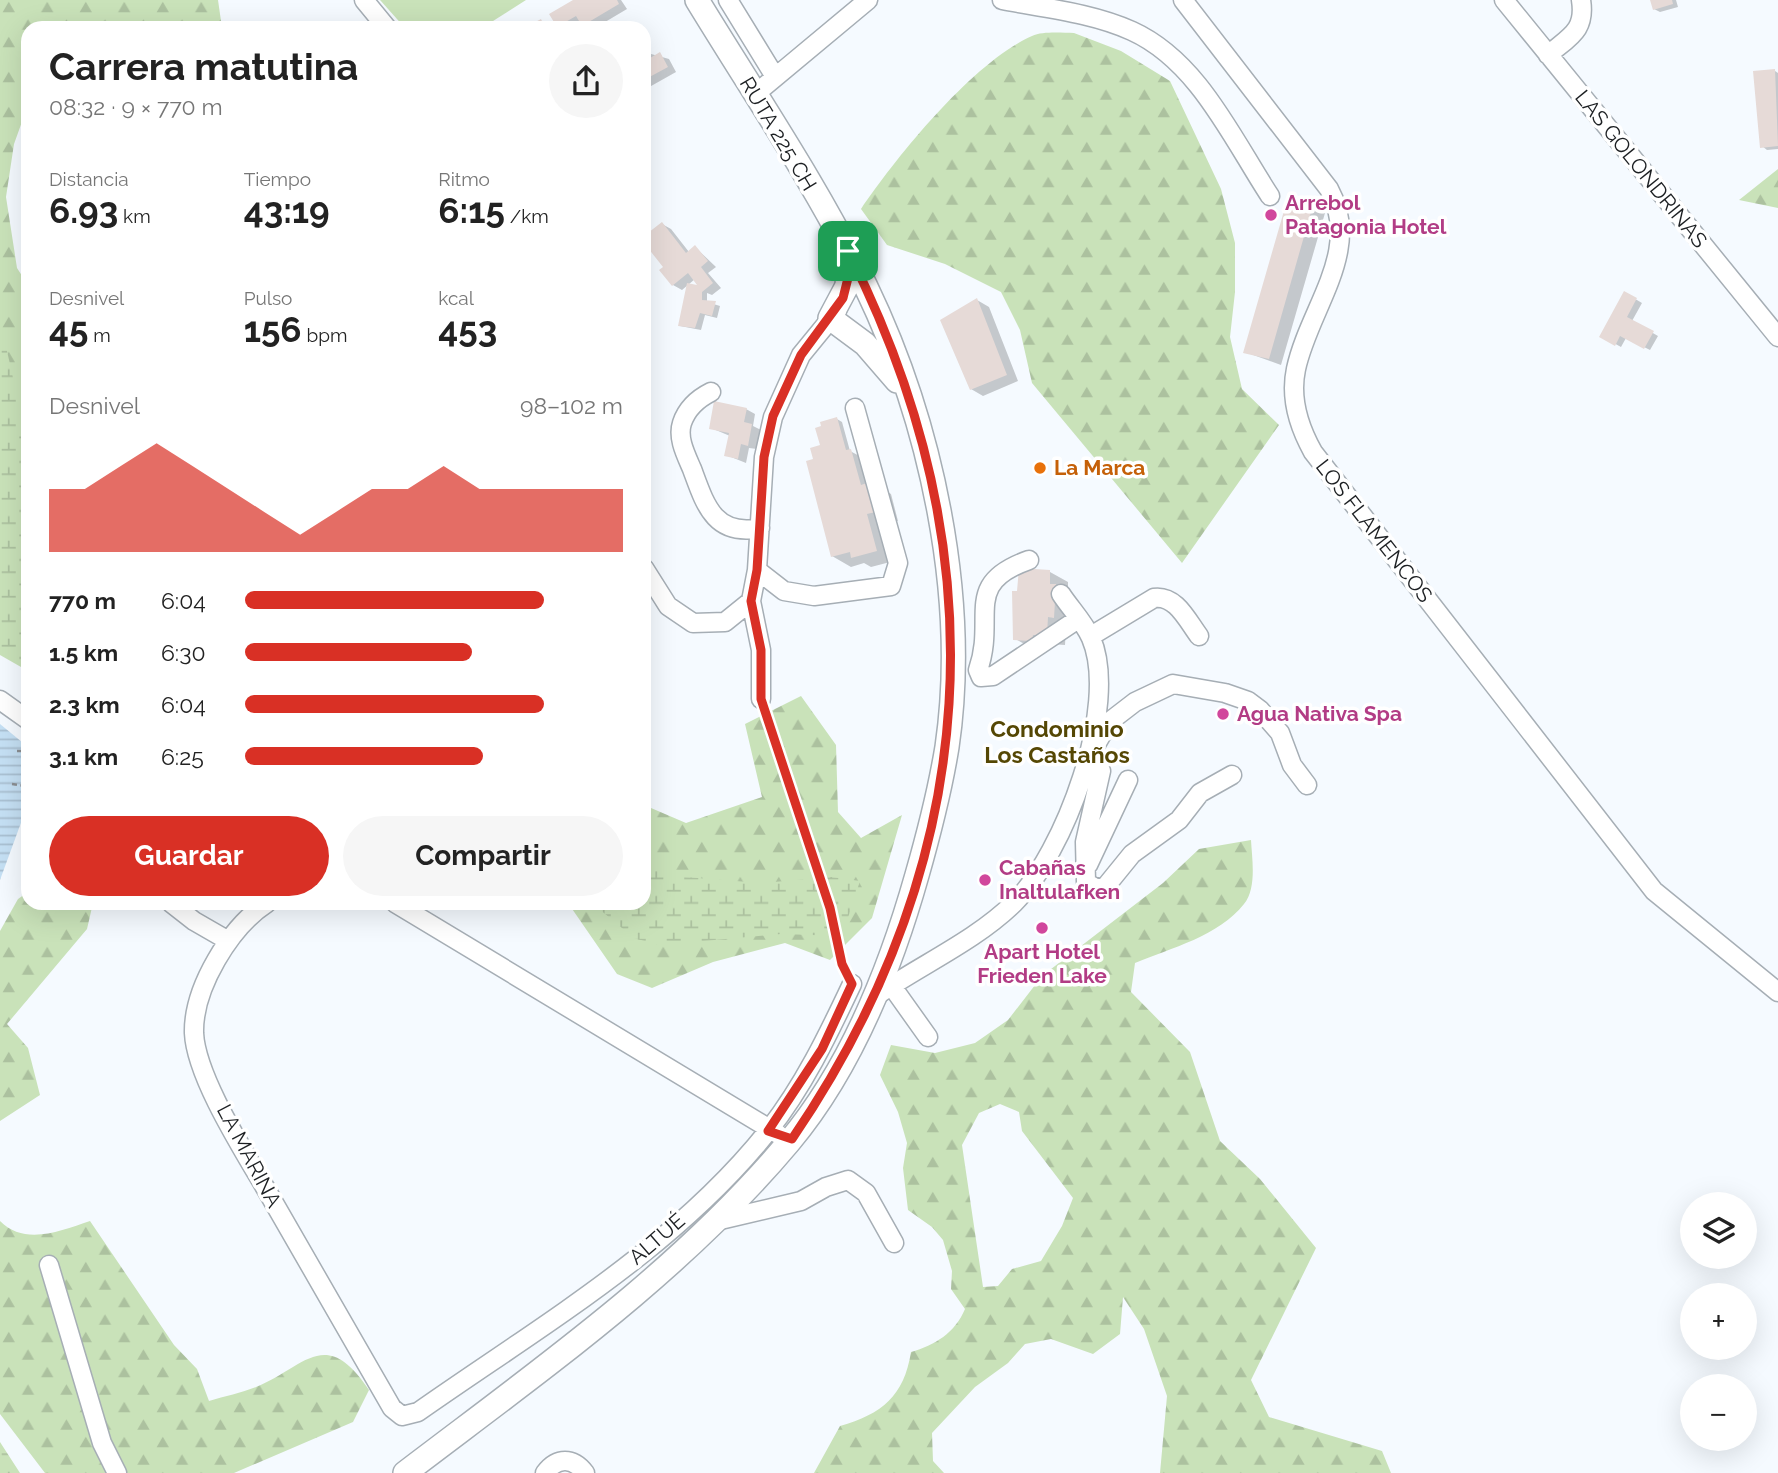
<!DOCTYPE html>
<html lang="es">
<meta charset="utf-8">
<style>
:root{--surface:#fff;--page:#f6f6f6;--text:#222;--muted:#767676;--accent:#d93025}
body{margin:0;font-family:Raleway,sans-serif;background:var(--page);color:var(--text);height:100vh;display:flex;flex-direction:column;font-size:26px;white-space:nowrap}
*{box-sizing:border-box;margin:0}
p{font-size:23px;color:var(--muted)}
.icon{flex:none;width:38px;height:38px;fill:none;stroke:currentColor;stroke-width:2;stroke-linecap:round;stroke-linejoin:round}
.map{position:relative;flex:1;overflow:hidden}
.sheet{position:absolute;left:21px;top:21px;width:630px;height:889px;display:flex;flex-direction:column;background:var(--surface);border-radius:21px;box-shadow:0 7px 28px #0002}
.sheet>*{flex:none}
.buttons{position:absolute;left:1680px;top:1192px;display:grid;gap:14px}
.buttons a{display:grid;place-items:center;width:77px;height:77px;border-radius:50%;background:var(--surface);box-shadow:0 7px 28px #0002;font-size:35px}
.pin{position:absolute;display:grid;place-items:center;width:60px;height:60px;color:#fff;margin:-30px;border-radius:14px;box-shadow:0 4px 10px #0006}
.round{display:grid;place-items:center;flex:none;width:74px;height:74px;border-radius:37px;background:var(--page)}
.headline{display:flex;align-items:center;justify-content:space-between;height:119px;padding:0 28px}
h1{font-size:38px;font-weight:700;line-height:52px}
.metrics{display:grid;grid-template-columns:repeat(3,1fr);gap:10px;height:119px;padding:7px 28px}
.metrics div{display:grid;align-content:center}
.metrics b{font-size:35px;font-weight:700}
.metrics small{font-size:19px;font-weight:400}
.metrics p{font-size:19px}
.chart{height:196px;padding:14px 28px}
.chart p{display:flex;justify-content:space-between}
.chart svg{width:100%;height:126px;margin-top:7px;fill:var(--accent);opacity:.7}
.action{display:flex;gap:14px;margin-top:auto;padding:14px 28px}
.action a{flex:1;height:80px;border-radius:42px;background:var(--accent);color:#fff;font-size:28px;font-weight:700;line-height:80px;text-align:center}
.action a+a{background:var(--page);color:var(--text)}
ul{padding:0 28px;list-style:none;font-size:23px}
li{display:grid;grid-template-columns:112px 84px 1fr;align-items:center;height:52px}
li i{height:18px;border-radius:9px;background:var(--accent)}
.map>svg:first-child{display:block}
</style>
<div class="map">
<svg width="1778" height="1473" viewBox="0 0 1778 1473">
<defs>
<pattern id="forest-firs" width="22" height="20" patternUnits="userSpaceOnUse" patternTransform="scale(1.75)"><rect width="22" height="20" fill="#c9e2b9"/><path d="M5 1l3.5 6h-7zM16 11l3.5 6h-7z" fill="#acc19f"/></pattern>
<pattern id="wetland-marsh" width="20" height="14" patternUnits="userSpaceOnUse" patternTransform="scale(1.75)"><rect width="20" height="14" fill="#c9e2b9"/><path d="M1 5h8M5 5V1M11 12h8M15 12V8" fill="none" stroke="#acc19f"/></pattern>
<pattern id="water-rules" width="6" height="5" patternUnits="userSpaceOnUse" patternTransform="scale(1.75)"><rect width="6" height="5" fill="#c5e0f4"/><path d="M0 2.5h6" fill="none" stroke="#a9c0d1"/></pattern>
</defs>
<rect width="100%" height="100%" fill="#f5faff"/>
<!-- green -->
<path fill="#c9e2b9" d="M380 0H526L482 28H405Z"/>
<!-- forest -->
<path fill="url(#forest-firs)" fill-rule="evenodd" d="M0 0H218L222 28H28V105L14 144 6 197 17 268 28 285V626L0 546Z
M1074 33 1121 51 1170 81 1221 189 1235 243V292L1230 337 1242 389 1279 425 1182 563 1032 383 1020 330 1001 292 945 264 887 245 861 209C897 156 973 62 1032 36 1043 31 1062 33 1074 33Z
M1778 169V208L1739 200Z
M801 696 836 745 838 812 861 838 902 815 872 918 830 960 785 943 713 962 652 988 617 974 568 903H644V805L686 823 762 797 745 724Z
M1251 840C1252 859 1257 888 1244 904 1219 936 1171 948 1135 963L1131 992 1190 1052 1220 1141 1260 1179 1316 1248 1251 1380 1269 1417 1382 1451 1391 1473H1160L1167 1396 1144 1329 1123 1297 1120 1334 1093 1354 1051 1339 1025 1344 1008 1363 975 1387 932 1433 933 1461 944 1473H814L840 1426C882 1414 904 1396 911 1352 935 1345 955 1333 965 1309L951 1289 952 1271 943 1240 932 1227 908 1210 903 1168 907 1143 898 1112 880 1075 891 1045 935 1053 975 1043 1008 1020 1042 976 1163 883 1199 849ZM1000 1104 1019 1112 1022 1131 1073 1198 1062 1226 1041 1261 1012 1269 998 1286 983 1287 962 1145 979 1113Z
M28 892V903H93L87 929 7 1024 28 1048 40 1095 0 1121V931L18 899Z
M0 1221C25 1246 60 1231 90 1221L174 1345 197 1369 209 1401C225 1396 241 1393 256 1387 304 1368 325 1324 369 1390L353 1422 234 1473H45L0 1414Z"/>
<!-- wetland -->
<path fill="url(#wetland-marsh)" d="M0 325C34 440 28 553 28 671L0 655Z
M644 851 672 876 761 883 831 877 860 881 842 936 781 934 659 945 634 938 592 903H644Z
M0 1442 20 1473H0Z"/>
<!-- water -->
<path fill="url(#water-rules)" d="M0 724 28 747 22 820 0 880Z"/>
<!-- shadow -->
<path fill="#0003" d="M576 0H621L627 9 595 28 582 22 572 28 558 26Z
M1652 0H1676L1678 7 1660 12 1654 9Z
M644 52 669 59 676 72 644 90Z
M1775 71 1778 73V149L1767 150 1762 146Z
M1289 199 1325 213 1281 365 1245 352Z
M662 224 671 229 689 252 695 247 716 267 708 273 721 288 712 295 707 293V302L720 306 717 318 705 315 701 330 680 326 688 285 703 291 695 279 682 290 673 285 665 267 644 240Z
M1625 293 1642 303 1632 321 1658 336 1650 350 1626 338 1621 347 1601 336Z
M977 300 989 307 1018 381 983 396 971 389Z
M746 409 755 414 753 426 761 430 757 449 749 448 746 463 726 455 730 436 711 428Z
M837 419 842 422 850 451 869 461 876 485 891 494 898 521 885 524 894 561 871 567 864 563 851 567 832 556 818 459Z
M1050 572 1068 582V593L1074 597 1072 627H1066L1065 645 1051 644 1050 650 1033 649 1014 638 1019 592Z"/>
<!-- building -->
<path fill="#e6dad7" d="M573 0H617L619 4 582 26 576 16 557 27 549 14Z
M1650 0H1672L1673 4 1653 10Z
M541 19 545 28H524Z
M644 47 650 58 660 52 668 67 644 80Z
M1775 69 1778 146 1760 148 1753 71Z
M1288 197 1313 205 1269 359 1243 353Z
M662 222 686 253 695 245 708 261 701 267 713 283 702 292V300L716 301 712 316 700 313 695 328 678 326 687 283 697 285 688 273 672 286 659 270 663 267 644 243V236Z
M1624 291 1637 298 1627 317 1654 331 1644 349 1620 336 1615 346 1599 337Z
M977 298 1007 375 970 390 940 320Z
M714 401 747 408 744 422 752 424 748 446 741 444 738 459 724 456 729 433 709 429Z
M837 417 846 450 851 449 861 485 873 481 880 511 867 514 877 551 851 558 850 552 831 557 806 461 813 459 810 448 820 445 815 428 821 426 820 422Z
M1019 568 1050 570V584H1056L1054 618 1048 617 1047 635H1033L1032 641 1013 640 1012 591H1017Z"/>
<g fill="none" stroke-linecap="round" stroke-linejoin="round">
<!-- minor casing -->
<g stroke="#a6aeb5" stroke-width="21">
<path id="minor" d="M364 0 387 28
M728 0 774 75
M1002 0C1044 8 1093 13 1132 31 1198 61 1232 138 1270 196
M1183 0 1329 189C1363 251 1309 308 1296 369 1290 397 1299 427 1313 452L1654 891 1778 992
M1504 0 1778 337
M1548 55C1569 37 1586 31 1581 0
M754 95 868 0
M711 392C697 399 687 408 682 423 677 438 686 455 692 469 705 504 714 537 760 528
M1029 560C961 584 997 616 978 670L981 677 993 676 1078 619
M644 568 668 606 693 623 725 622 751 601 757 570 764 457 773 417 801 355 837 311
M757 570 784 591 814 596 891 586 898 563 855 408
M751 601 761 650V699
M1091 636 1154 598C1176 595 1187 620 1199 636
M0 700 28 720
M1232 775 1200 793 1179 820 1132 854 1106 886 1097 889 1086 882 1085 842 1101 771 1097 762 1087 760 1109 722 1135 702 1173 684 1225 693 1248 701 1260 710 1280 733 1292 765 1307 785
M1088 865 1128 780
M171 903 194 921 227 940
M267 903C230 927 193 988 194 1033 196 1078 247 1156 270 1196 311 1267 351 1337 392 1408L402 1416 418 1412C539 1327 675 1248 768 1131 803 1087 828 1035 852 984
M395 903 778 1134
M891 985 928 1037
M873 998C918 966 974 942 1014 903 1064 854 1120 705 1091 638 1084 622 1070 608 1061 594
M716 1221 801 1201 826 1187 848 1180 866 1193 894 1243
M49 1265 102 1443 117 1473
M545 1473C557 1457 573 1457 585 1473"/>
</g>
<!-- major casing -->
<g stroke="#a6aeb5" stroke-width="26">
<path id="major" d="M849 254 847 286 830 318 865 344 897 381
M405 1473C540 1370 679 1273 789 1142 851 1068 891 967 917 875 929 833 940 790 947 747 969 597 931 422 866 287 820 190 753 92 697 0"/>
</g>
<!-- path -->
<path stroke="#8b8f93" stroke-width="2.5" stroke-dasharray="5 3.5" stroke-linecap="butt" d="M766 715 830 908 845 969
M17 751H28
M12 784 26 786"/>
<!-- minor -->
<use href="#minor" stroke="#fff" stroke-width="18"/>
<!-- major -->
<use href="#major" stroke="#fff" stroke-width="23"/>
</g>
<g fill="none" stroke-linecap="round" stroke-linejoin="round">
<!-- route casing -->
<g stroke="#fff" stroke-width="14">
<path id="route" d="M848 251C1001 554 983 859 792 1139L768 1131 822 1049 852 984 842 964 830 908 761 699V650L751 601 757 570 764 457 773 416 801 355 843 298 849 274Z"/>
</g>
<!-- route -->
<use href="#route" stroke="#d93025" stroke-width="9"/>
</g>
<!-- markers -->
<g fill="#d1479c" stroke="#fff" stroke-width="2.5">
<circle cx="1271" cy="215" r="7"/>
<circle cx="1223" cy="714" r="7"/>
<circle cx="985" cy="880" r="7"/>
<circle cx="1042" cy="928" r="7"/>
</g>
<circle fill="#e8710a" stroke="#fff" stroke-width="2.5" cx="1040" cy="468" r="7"/>
<g text-anchor="middle" stroke-width="7" stroke-linejoin="round" paint-order="stroke">
<!-- street labels -->
<g font-size="21" fill="#1c1f22" stroke="#fff">
<text transform="translate(778 134) rotate(59)" y="7">RUTA 225 CH</text>
<text transform="translate(1641 169) rotate(51)" y="7">LAS GOLONDRINAS</text>
<text transform="translate(1374 531) rotate(52)" y="7">LOS FLAMENCOS</text>
<text transform="translate(249 1156) rotate(62)" y="7">LA MARINA</text>
<text transform="translate(657 1239) rotate(-41)" y="7">ALTUÉ</text>
</g>
<!-- hotel labels -->
<g font-size="21" font-weight="bold" fill="#b23c85" stroke="#fff" text-anchor="start">
<text x="1285" y="210">Arrebol<tspan x="1285" dy="24">Patagonia Hotel</tspan></text>
<text x="1237" y="721">Agua Nativa Spa</text>
<text x="999" y="875">Cabañas<tspan x="999" dy="24">Inaltulafken</tspan></text>
<text x="1042" y="959" text-anchor="middle">Apart Hotel<tspan x="1042" dy="24">Frieden Lake</tspan></text>
</g>
<!-- food labels -->
<g font-size="21" font-weight="bold" fill="#c56008" stroke="#fff" text-anchor="start">
<text x="1054" y="475">La Marca</text>
</g>
<!-- neighbourhood labels -->
<g font-size="23" font-weight="bold" fill="#554704" stroke="#fff">
<text x="1057" y="737">Condominio<tspan x="1057" dy="26">Los Castaños</tspan></text>
</g>
</g>
</svg>
<div class="buttons">
<a><svg class="icon" aria-label="layers" viewBox="0 0 24 24"><path d="M12 4l9 5-9 5-9-5zM3 14l9 5 9-5"/></svg></a>
<a>+</a>
<a>−</a>
</div>
<div class="pin" style="left:848px;top:251px;background:#1e9e55"><svg class="icon" aria-label="arrive" viewBox="0 0 24 24"><path d="M6 21V4h12l-3 4 3 4H6"/></svg></div>
<section class="sheet">
<div class="headline"><div><h1>Carrera matutina</h1><p>08:32 · 9 × 770 m</p></div><a class="round"><svg class="icon" aria-label="share" viewBox="0 0 24 24"><path d="M12 15V3M7 8l5-5 5 5M5 13v7h14v-7"/></svg></a></div>
<div class="metrics">
<div><p>Distancia</p><b>6.93<small> km</small></b></div>
<div><p>Tiempo</p><b>43:19</b></div>
<div><p>Ritmo</p><b>6:15<small> /km</small></b></div>
</div>
<div class="metrics">
<div><p>Desnivel</p><b>45<small> m</small></b></div>
<div><p>Pulso</p><b>156<small> bpm</small></b></div>
<div><p>kcal</p><b>453</b></div>
</div>
<div class="chart"><p><span>Desnivel</span>98–102 m</p>
<svg viewBox="0 0 160 44" preserveAspectRatio="none"><path d="M0 44V22L10 22L20 14L30 6L40 14L50 22L60 30L70 38L80 30L90 22L100 22L110 14L120 22L130 22L140 22L150 22L160 22V44z"/></svg>
</div>
<ul>
<li><b>770 m</b>6:04<i style="width:79%"></i></li>
<li><b>1.5 km</b>6:30<i style="width:60%"></i></li>
<li><b>2.3 km</b>6:04<i style="width:79%"></i></li>
<li><b>3.1 km</b>6:25<i style="width:63%"></i></li>
</ul>
<div class="action"><a>Guardar</a><a>Compartir</a></div>
</section>
</div>
